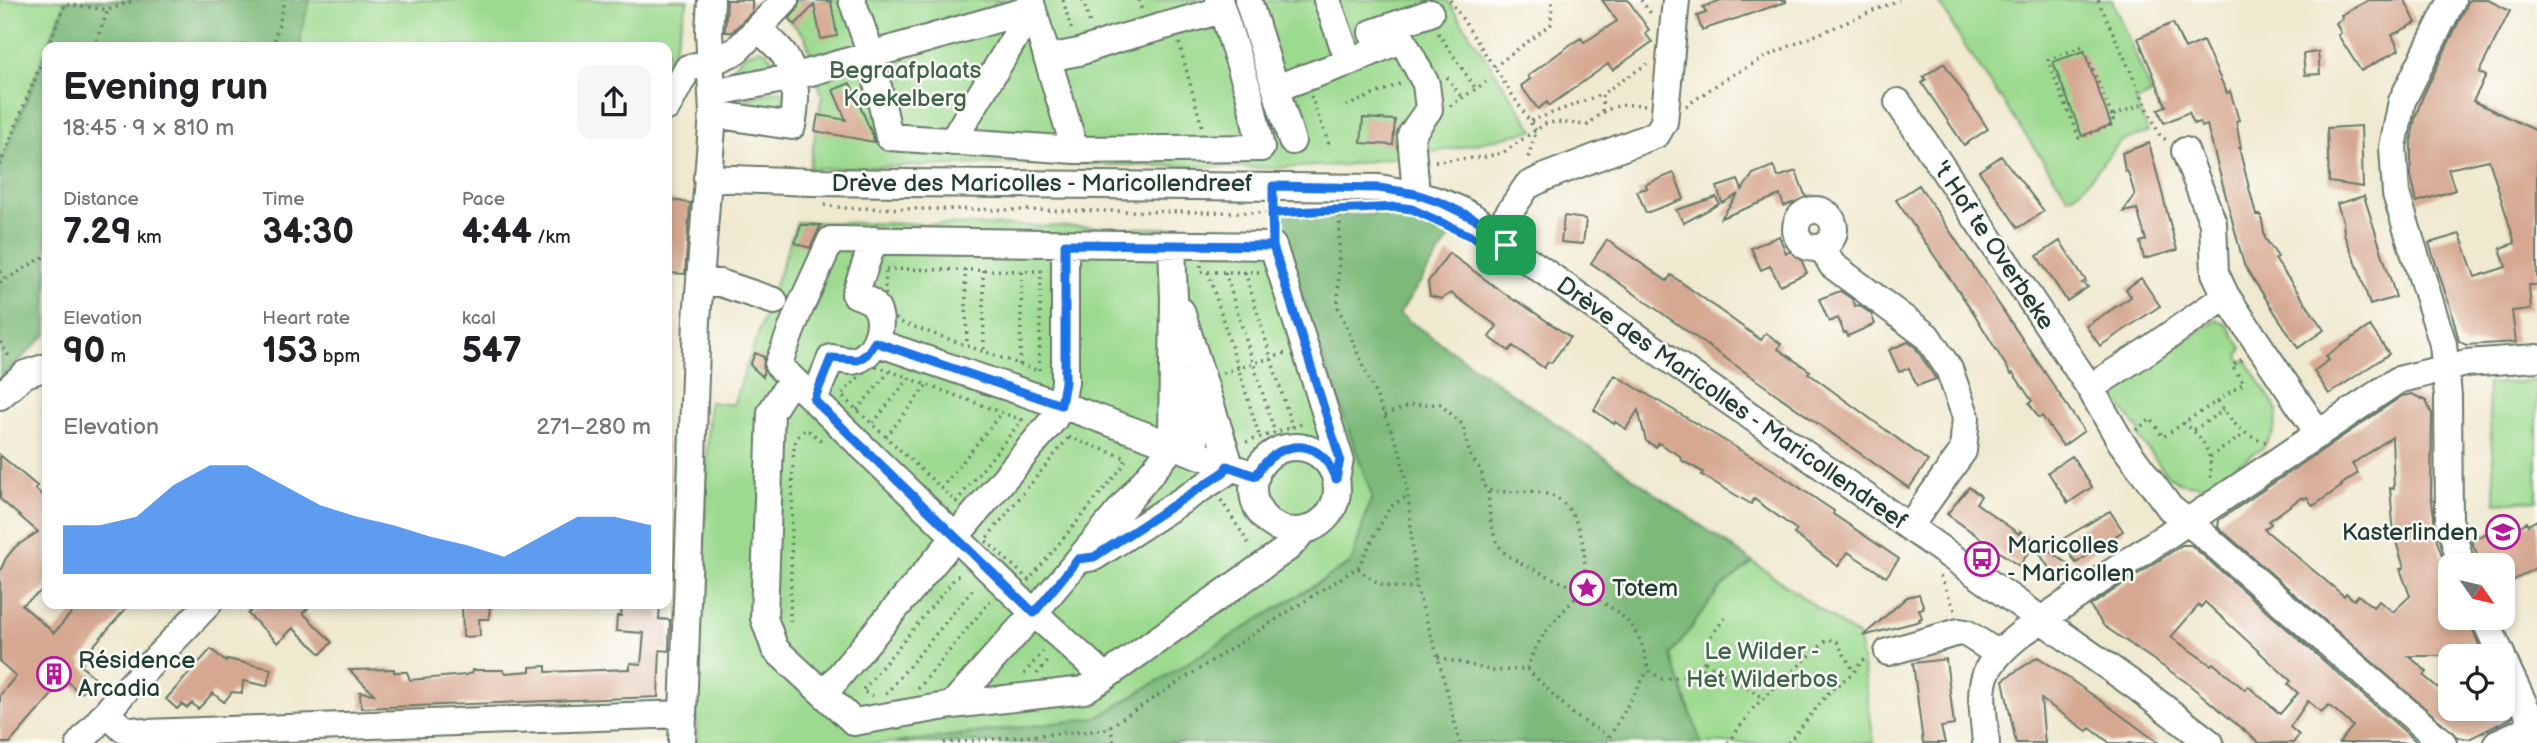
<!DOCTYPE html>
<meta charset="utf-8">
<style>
:root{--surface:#fff;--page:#f6f6f6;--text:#202124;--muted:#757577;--accent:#1a73e8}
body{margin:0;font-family:"Balsamiq Sans",sans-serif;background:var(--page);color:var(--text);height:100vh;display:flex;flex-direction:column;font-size:26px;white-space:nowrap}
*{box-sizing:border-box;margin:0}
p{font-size:23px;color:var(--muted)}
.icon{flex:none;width:38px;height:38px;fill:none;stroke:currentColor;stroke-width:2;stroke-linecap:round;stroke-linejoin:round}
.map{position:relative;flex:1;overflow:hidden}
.side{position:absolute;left:42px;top:42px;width:630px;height:567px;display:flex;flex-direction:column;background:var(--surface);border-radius:14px;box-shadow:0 4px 10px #0003}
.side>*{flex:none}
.needle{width:46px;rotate:124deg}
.controls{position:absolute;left:2438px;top:553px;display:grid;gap:14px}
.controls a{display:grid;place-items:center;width:77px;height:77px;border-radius:14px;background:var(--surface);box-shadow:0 4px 10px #0003;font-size:35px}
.pin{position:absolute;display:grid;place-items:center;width:60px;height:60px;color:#fff;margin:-30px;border-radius:14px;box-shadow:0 4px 10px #0006}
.round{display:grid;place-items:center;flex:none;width:74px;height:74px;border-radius:14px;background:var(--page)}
.head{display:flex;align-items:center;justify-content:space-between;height:119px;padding:0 21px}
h1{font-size:38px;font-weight:700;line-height:52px}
.metrics{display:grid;grid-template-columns:repeat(3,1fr);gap:10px;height:119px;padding:7px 21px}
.metrics div{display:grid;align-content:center}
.metrics b{font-size:35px;font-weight:700}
.metrics small{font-size:19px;font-weight:400}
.metrics p{font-size:19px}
.chart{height:196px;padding:14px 21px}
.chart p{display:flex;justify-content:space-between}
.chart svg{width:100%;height:126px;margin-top:7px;fill:var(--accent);opacity:.7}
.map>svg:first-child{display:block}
</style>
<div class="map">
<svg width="2537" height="743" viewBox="0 0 2537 743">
<rect width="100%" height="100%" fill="#fdfcf7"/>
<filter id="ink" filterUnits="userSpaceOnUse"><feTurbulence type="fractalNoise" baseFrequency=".0143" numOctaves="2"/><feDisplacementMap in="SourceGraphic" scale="14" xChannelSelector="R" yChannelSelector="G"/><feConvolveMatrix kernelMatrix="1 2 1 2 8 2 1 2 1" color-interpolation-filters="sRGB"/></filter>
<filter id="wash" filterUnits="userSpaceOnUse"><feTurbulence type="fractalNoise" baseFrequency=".00686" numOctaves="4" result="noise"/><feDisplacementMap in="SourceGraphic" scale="28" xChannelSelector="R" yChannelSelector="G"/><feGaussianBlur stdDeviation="1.57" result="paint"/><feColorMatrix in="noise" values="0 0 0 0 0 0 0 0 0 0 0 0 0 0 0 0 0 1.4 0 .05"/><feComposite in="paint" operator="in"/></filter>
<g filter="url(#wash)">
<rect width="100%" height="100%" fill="#efe9cf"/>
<!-- green -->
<path fill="#9cda8f" stroke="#5e8c62" stroke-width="2" d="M0 0H66L0 165Z
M310 0H688L667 73V47H300L302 27Z
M795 0H1447L1534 130 1458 148 1345 165 1270 168 1029 163 809 169 822 96 805 36 782 14Z
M1938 0H2112L2152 94 2136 102 2148 132 2120 142 2079 192 2068 197 1962 42Z
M760 49 767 52 774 62 771 68 730 78 728 75C735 62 745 52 760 49Z
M779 90 785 94 782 113 729 105 733 102Z
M797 222 1278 230 1372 496 1351 563 1097 718 893 743H696L709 402 733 405Z
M2217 319 2228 326 2242 348 2238 356 2242 362 2246 360 2278 411 2274 431 2263 448 2204 486 2181 483 2168 476 2139 438 2140 431 2114 398 2115 389Z
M2537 381V500L2496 503 2487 384Z
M1753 562 1859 637 1874 743H1701L1671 655 1720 588Z"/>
<!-- forest -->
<path fill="#7dba7a" stroke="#4e7c57" stroke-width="2" d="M67 0H310L302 27 300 47H48Z
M47 49V334L0 379V165Z
M1376 201 1408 209 1455 230 1399 314 1753 562 1720 588 1671 655 1701 743H894L1097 718 1351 563 1372 496 1278 230V215H1374Z"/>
<g id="blocks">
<!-- building -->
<path fill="#d6a891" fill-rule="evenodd" d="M727 0H752V12L732 32H725Z
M800 0 831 1 837 36 821 39 814 5 795 25 789 19 797 10Z
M1602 0H1628L1649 30 1645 33 1652 42 1613 70 1608 64 1549 106 1547 102 1538 109 1521 86 1530 79 1528 76 1571 44 1581 38 1584 42 1591 38 1617 21Z
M1721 0H1786V2L1702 30 1697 16 1706 13 1703 7Z
M2369 0H2405L2416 23 2392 35 2399 50 2361 71 2338 35 2341 33 2336 23 2343 18 2341 15Z
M2469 0H2488L2510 11 2481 68 2480 73 2486 76 2473 101 2537 131V285H2529L2531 309 2512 311 2516 342 2466 345 2459 341 2451 310 2429 243 2460 234 2475 277 2506 267 2500 248 2515 243 2489 160 2448 169 2455 190 2417 202 2411 176V142L2415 118 2423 96Z
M2173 23 2185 49 2203 41 2227 93 2230 91 2239 120 2236 121 2241 148H2239L2256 215H2261L2265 238 2278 257 2275 259 2324 330 2298 348 2244 265 2207 125 2202 127 2199 122 2194 124 2189 112 2164 123 2158 109 2166 106 2138 38Z
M2084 51 2111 125 2082 136 2053 62Z
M2318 52 2320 74 2305 75 2303 54Z
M1944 63 1988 129 1964 145 1922 83 1926 80 1923 77Z
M850 83 873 136 874 142 815 131 818 115 846 120 833 90Z
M1363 118 1395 120 1393 145 1361 143Z
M2361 126 2363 187 2329 182 2327 128Z
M2149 143 2177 250 2144 259 2140 242 2146 240 2137 209 2123 212 2135 195 2128 172 2125 171 2122 153Z
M2001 156 2044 211 2018 228 1979 171Z
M1773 166 1778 177 1796 171 1806 198 1784 206 1780 195 1721 218 1738 194 1722 203 1717 187 1738 180 1742 190 1753 174Z
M1674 173 1684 199 1646 213 1637 191 1647 188 1646 184Z
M1919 185 2084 431 2063 446 2042 416 2039 418 2029 403 2032 401 2013 373 2011 374 1975 315 1896 200Z
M2364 196 2396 297 2370 305 2359 270 2344 234 2343 221 2337 204Z
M1716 197 1719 204 1684 223 1676 210Z
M667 199 690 203 685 274 667 273Z
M1564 216 1586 219 1583 244 1561 242Z
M801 225H821L810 248 795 243Z
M1779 236 1786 253 1797 250 1807 273 1780 285 1770 266 1761 270 1751 248Z
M1607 240 1667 281 1671 275 1761 340 1766 333 1781 344 1778 349 1810 371 1808 373 1928 461 1909 488 1591 263Z
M2060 241 2086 281 2082 283 2088 287 2067 301 2037 256Z
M1449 253 1515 301 1516 300 1570 337 1551 363 1548 362 1544 368 1513 346 1509 351 1489 337 1497 326 1451 293 1441 299 1430 296 1428 282Z
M2141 278 2160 306 2100 346 2086 326 2131 297 2126 289Z
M1840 291 1852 299 1855 306 1859 305 1871 314 1875 324 1848 336 1846 332 1844 333 1838 318 1829 322 1819 299Z
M2370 326 2389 354 2329 394 2314 371 2329 360 2326 356Z
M1908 342 1915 347 1936 379 1917 386 1909 368 1899 372 1889 350Z
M755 353 764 357 763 377 750 365Z
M1615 375 1772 469 1834 511 1833 514 1899 559 1886 577 1848 552 1838 566 1794 534 1797 530 1754 499 1751 504 1702 475 1703 472 1681 460 1680 456 1658 443 1656 447 1646 441 1638 410 1626 429 1615 422 1614 424 1594 410Z
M2412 394 2426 401 2432 414 2431 494 2437 541 2450 579V618H2467L2484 656H2409L2427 672 2424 676 2450 698V709H2509L2513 717 2469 739 2458 737 2218 527 2219 520 2402 396ZM2392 437 2394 489 2390 488 2394 535 2404 568 2400 569 2410 596 2393 612 2379 601 2373 607 2358 595 2354 600 2346 593 2344 596 2264 529 2271 524 2269 521 2302 497 2304 499 2307 497 2313 506 2342 486 2341 485 2358 473 2352 464Z
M0 455 37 486 35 489 47 499V587L22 605 54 633 79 604H130L80 661 83 663 81 666 94 677 83 692 80 693 67 681 65 684 63 682 10 743H0V695L16 676 0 662V571L6 558 15 547 38 532 0 499Z
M2072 456 2092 487 2068 503 2048 472Z
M1969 487 1981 496 1976 503 2019 534 2020 531 2071 566 2055 577 2034 545 2019 566 1947 514Z
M2110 511 2123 531 2076 563 2061 540Z
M2537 520V567L2502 587V565H2482L2471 541 2494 529 2499 538 2527 522 2528 525Z
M2182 545H2191L2418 743H2339L2353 726 2329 705 2321 712 2308 701 2290 727 2299 735 2293 743H2259L2186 682 2104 626 2090 606ZM2205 602 2291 681 2288 684 2298 693 2280 714 2248 686 2245 690 2213 663 2211 665 2171 637 2199 605 2201 607Z
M1919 594 1924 608 1919 609 1922 618 1919 619 1920 621 1863 636 1907 597Z
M257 604H312L303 613 332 642 321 654 293 628 278 643 248 614Z
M462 604H490L489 619H479L480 636 463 637Z
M626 604H660L659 619 670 620 669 651 660 650 658 697 361 708 360 692 374 694 349 670 394 669V672H407L410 680 465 675 472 673V670H503L506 673 530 671V667L546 666V672L630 669V663L641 664 644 633 616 631 617 616H621L622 605Z
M211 649 226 662 227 659 271 669 267 686 243 681 242 693 232 692 224 702 213 693 198 709 192 703 187 708 182 704 177 709 166 699Z
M2038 657 2107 705 2159 743H2110L2090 728 2087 731 2041 699 2045 743H2016L2003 680Z
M1946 659 1954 725 1941 727 1945 743H1923L1913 663Z"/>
</g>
</g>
<g filter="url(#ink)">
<use href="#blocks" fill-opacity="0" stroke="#68796a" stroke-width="2"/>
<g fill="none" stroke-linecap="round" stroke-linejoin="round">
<!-- minor casing -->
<g stroke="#68796a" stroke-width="30">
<path id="minor" d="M852 0 871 54 889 137 1075 150 1030 0
M1248 0 1292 141
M1327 0 1349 62 1402 39 1426 84 1429 109 1411 135 1416 194
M2452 0 2402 101 2393 147 2396 194 2443 344 2448 396 2449 519 2461 565
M1372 33 1430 13
M1047 58 1079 52 1114 40 1222 10
M1287 84 1349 62
M712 93 793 77 1032 9
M1898 102 2090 388 2121 442 2170 508 2199 531 2443 743
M667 107 688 68 711 62 736 51 785 0
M713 114 792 126C796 103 798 78 785 56 779 46 766 37 758 28
M952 142 1032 9
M1075 150 1261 148 1249 93 1219 0
M2185 151 2213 223 2215 273 2226 296 2319 434
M707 178 812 182 1379 188C1414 194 1452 201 1482 223 1490 229 1498 238 1506 245L2012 599 2138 688 2210 743
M1796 229a19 19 0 1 1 38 0a19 19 0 1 1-38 0Z
M1495 234 1527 186 1545 177 1657 134 1664 122 1676 0
M1822 247 1832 265 1927 336 1949 369 1966 417 1963 451 1909 527
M700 283H720L774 301
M875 342 1084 413 1256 476
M792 379 771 412 764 618 775 649 854 722 952 705 1084 690 1102 679
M1195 381V454
M2090 388 2147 351 2226 296
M0 396 25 374 47 367
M814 400 831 358C840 359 851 363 859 359 878 351 889 315 870 301 866 298 859 296 855 294L874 240
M1253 489a42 42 0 1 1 84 0a42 42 0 1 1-84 0Z
M1303 531 1289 547 1102 679 1095 668 1034 613 778 365 799 310 831 240 1273 246 1340 459 1336 479
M1083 559 1094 557 1225 473 1228 459 1181 311
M2484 618 2502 656
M1888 652 1959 632 1966 633 1997 653
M2502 658 2537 732
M824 694 1054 419 1061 405 1065 382V244
M952 705 1034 613 1166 455 1172 433 1174 299 1172 245
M106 713 122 728 146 733 683 714
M80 743 123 693 208 604
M682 743 697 319 713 114 709 31 711 0
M1986 743C1981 685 1973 672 2022 633L2398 380 2466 363 2537 358
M2497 743 2534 726"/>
</g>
<!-- path -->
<path stroke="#68796a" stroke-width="3.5" stroke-dasharray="2 5" stroke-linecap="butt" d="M1063 0 1072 32
M1083 0 1090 25
M1139 0 1142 12
M1450 0 1536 131 1527 161
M1641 0 1652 15
M2098 0 2160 136 2168 141
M1438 33 1476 89
M1179 43 1202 127
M48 47 65 4 108 10 135 0
M94 47 108 10
M273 47 285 0
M1494 67 1551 24 1552 0
M1447 77 1462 98
M1311 96 1330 147
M1346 106 1402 83
M1450 106 1486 82
M1686 106 1725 79 1769 55 1899 0
M1602 111V94L1647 64
M2112 116 2083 46 2048 60 2079 138 2114 124 2112 116 2145 103
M1531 121 1602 94
M1435 161 1485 157 1504 152 1545 124 1555 122 1588 125C1608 105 1618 104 1645 105
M0 165 47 49
M824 205 845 208 1282 213 1337 211
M1340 209 1338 307 1400 451 1408 495 1416 587 1438 657 1460 743
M1201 265V272H1259
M886 269 1041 271 1039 371 900 322C883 309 885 288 886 269Z
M965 269 967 345
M983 270 984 352
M0 271 5 279
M1208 272 1260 438
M1225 272 1275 433
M1245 272 1292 427
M0 283 47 255
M0 342 10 358
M1020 365 1022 270
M876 366 1022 420 956 502 841 395 866 369Z
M1223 373 1286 353
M2218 401C2231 421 2242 436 2266 442
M857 410 889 372
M1385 415 1411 405 1440 404 1462 424 1470 455 1482 472 1483 485 1488 490C1506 494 1525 489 1543 493 1582 500 1590 559 1582 591 1622 612 1641 624 1648 670L1662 679 1702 674
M873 423 909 378
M2183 423C2204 436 2214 456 2210 480
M2136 430 2151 419 2163 437 2244 383 2232 366 2244 358
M2194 430 2224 410
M886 437 927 385
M1069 437 1126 458 1123 466 1029 580 985 540Z
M1246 442 1305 423
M793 457C794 445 795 436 806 429L821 440
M2210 457 2245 434
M941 489 1002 412
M1221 500 1251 547
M1358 568C1377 586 1390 589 1416 587
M1940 576 1955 610
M1725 618 1707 641 1702 674 1721 672 1764 698
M790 622 793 465
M1438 657 1493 671 1527 669C1537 636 1559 616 1582 591 1564 582 1514 564 1502 550 1490 535 1489 509 1488 491
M1705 662 1719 671
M1527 669 1575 716 1608 736
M1024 674 1043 651
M1037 674 1050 658
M918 689 990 601
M886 694 974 588
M873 696 862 691 956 577 963 573
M1110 726 1114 743
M944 743 1104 730 1358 567 1390 507 1407 496
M1606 743 1648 670
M1728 743 1755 706 1828 639 1837 642 1854 672
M1788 743 1830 691 1854 672 1862 661 1867 659"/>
<!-- minor -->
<use href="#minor" stroke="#fff" stroke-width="26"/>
</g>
</g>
<g fill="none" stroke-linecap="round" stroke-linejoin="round" filter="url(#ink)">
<!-- route casing -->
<g stroke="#fff" stroke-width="14">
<path id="route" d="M1506 245 1488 244 1412 209 1397 207 1272 213 1273 246 1065 244V382L1061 405 875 342 867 354 858 360 831 358 814 400 1034 613 1078 559 1094 557 1224 472 1227 466 1256 476C1268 451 1302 434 1325 459 1329 464 1332 472 1336 479L1340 459 1273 246V186L1379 188 1416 194 1442 203 1481 222 1506 245"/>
</g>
<!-- route -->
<use href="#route" stroke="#1a73e8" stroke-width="9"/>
</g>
<!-- icons -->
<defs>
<g id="school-ring" transform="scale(1.75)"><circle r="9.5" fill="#fdfcf7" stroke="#b5179e" stroke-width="1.5"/><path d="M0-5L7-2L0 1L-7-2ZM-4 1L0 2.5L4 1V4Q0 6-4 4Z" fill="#b5179e"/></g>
<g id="bus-ring" transform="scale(1.75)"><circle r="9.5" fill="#fdfcf7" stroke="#b5179e" stroke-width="1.5"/><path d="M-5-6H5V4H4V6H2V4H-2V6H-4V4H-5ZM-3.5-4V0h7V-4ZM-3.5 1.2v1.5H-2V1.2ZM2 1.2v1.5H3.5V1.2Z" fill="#b5179e"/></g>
<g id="sight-ring" transform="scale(1.75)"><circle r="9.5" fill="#fdfcf7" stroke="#b5179e" stroke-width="1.5"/><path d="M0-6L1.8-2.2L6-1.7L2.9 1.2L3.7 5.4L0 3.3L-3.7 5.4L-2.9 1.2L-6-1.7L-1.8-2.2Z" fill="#b5179e"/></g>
<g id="building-ring" transform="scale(1.75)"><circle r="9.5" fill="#fdfcf7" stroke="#b5179e" stroke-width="1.5"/><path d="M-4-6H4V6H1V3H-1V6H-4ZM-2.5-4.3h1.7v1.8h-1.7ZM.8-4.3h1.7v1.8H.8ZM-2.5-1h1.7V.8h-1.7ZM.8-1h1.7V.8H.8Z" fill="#b5179e"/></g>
</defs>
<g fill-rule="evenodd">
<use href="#school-ring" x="2503" y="532"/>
<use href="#bus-ring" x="1982" y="559"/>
<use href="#sight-ring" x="1587" y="588"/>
<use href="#building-ring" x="54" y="674"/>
</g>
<g text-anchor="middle" stroke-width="5" stroke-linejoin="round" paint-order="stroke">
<!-- park labels -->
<g font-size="24" fill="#3e644b" stroke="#fdfcf7">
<text x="905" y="78">Begraafplaats<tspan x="905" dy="28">Koekelberg</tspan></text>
<text x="1762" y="659">Le Wilder -<tspan x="1762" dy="28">Het Wilderbos</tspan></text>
</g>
<!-- street labels -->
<g font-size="24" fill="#1f3d34" stroke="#fdfcf7">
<text x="1042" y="191">Drève des Maricolles - Maricollendreef</text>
<text transform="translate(1994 245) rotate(56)" y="8">'t Hof te Overbeke</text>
<text transform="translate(1732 403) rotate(35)" y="8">Drève des Maricolles - Maricollendreef</text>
</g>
<!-- poi labels -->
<g font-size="24" fill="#1f3d34" stroke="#fdfcf7" text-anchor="start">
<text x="2478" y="540" text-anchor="end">Kasterlinden</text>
<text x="2007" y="553">Maricolles<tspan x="2007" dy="28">- Maricollen</tspan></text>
<text x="1612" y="596">Totem</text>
<text x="78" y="668">Résidence<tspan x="78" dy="28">Arcadia</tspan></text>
</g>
</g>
</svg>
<div class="controls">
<a><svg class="needle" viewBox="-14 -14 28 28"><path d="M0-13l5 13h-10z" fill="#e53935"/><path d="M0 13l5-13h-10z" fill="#757577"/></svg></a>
<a><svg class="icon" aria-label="locate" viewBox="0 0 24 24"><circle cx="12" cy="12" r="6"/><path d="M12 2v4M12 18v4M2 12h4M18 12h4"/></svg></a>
</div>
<div class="pin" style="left:1506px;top:245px;background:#1e9e55"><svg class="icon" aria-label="arrive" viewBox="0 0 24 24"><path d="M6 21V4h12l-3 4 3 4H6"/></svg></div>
<section class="side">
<div class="head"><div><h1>Evening run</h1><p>18:45 · 9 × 810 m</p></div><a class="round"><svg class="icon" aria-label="share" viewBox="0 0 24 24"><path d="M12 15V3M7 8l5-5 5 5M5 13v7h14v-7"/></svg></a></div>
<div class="metrics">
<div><p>Distance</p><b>7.29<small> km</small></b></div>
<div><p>Time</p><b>34:30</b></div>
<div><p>Pace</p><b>4:44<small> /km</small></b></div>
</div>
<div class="metrics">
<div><p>Elevation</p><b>90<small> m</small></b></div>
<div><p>Heart rate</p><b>153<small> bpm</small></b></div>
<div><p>kcal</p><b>547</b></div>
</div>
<div class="chart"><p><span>Elevation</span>271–280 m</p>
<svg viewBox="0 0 160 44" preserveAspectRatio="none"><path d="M0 44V27L10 27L20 24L30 13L40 6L50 6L60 13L70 20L80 24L90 27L100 31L110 34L120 38L130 31L140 24L150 24L160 27V44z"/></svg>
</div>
</section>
</div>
